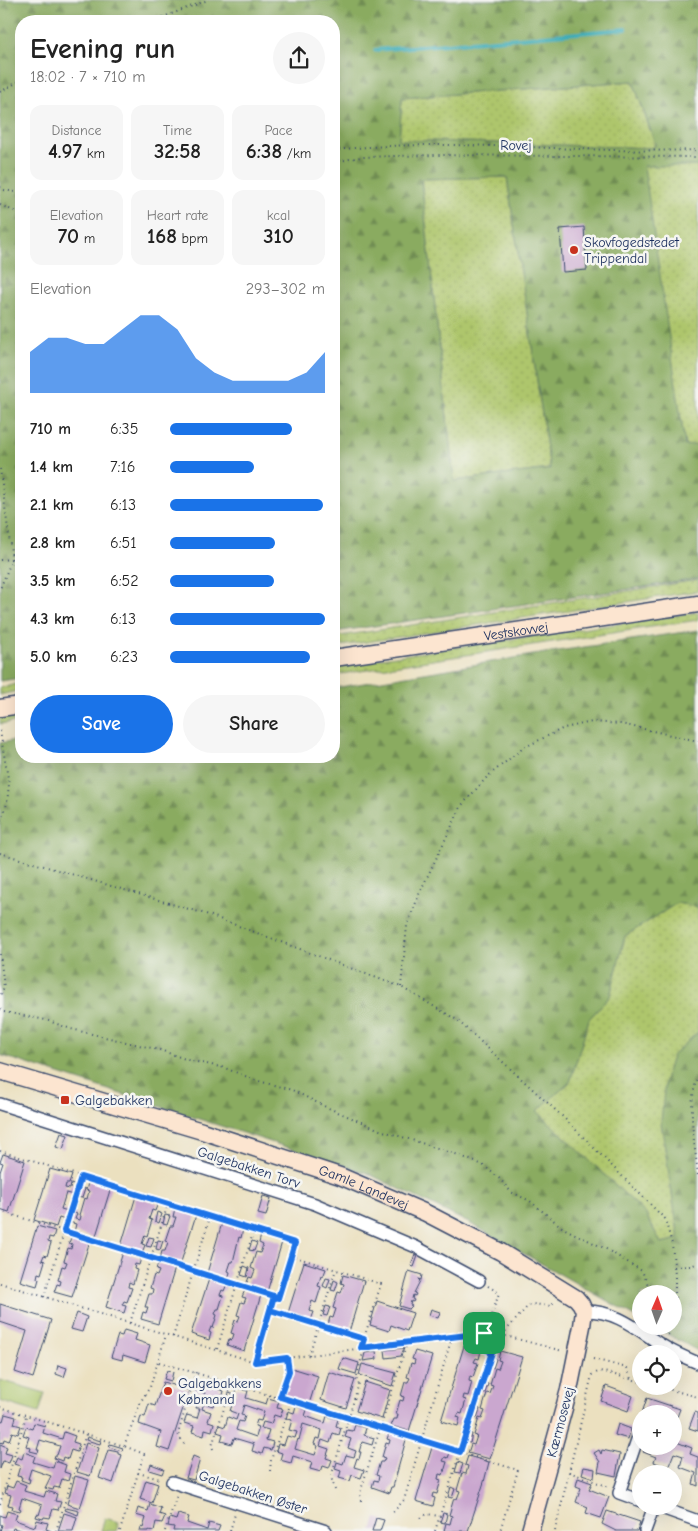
<!DOCTYPE html>
<meta charset="utf-8">
<style>
:root{--surface:#fff;--page:#f6f6f6;--text:#222;--muted:#767676;--accent:#1a73e8}
body{margin:0;font-family:"Comic Neue",sans-serif;background:var(--page);color:var(--text);height:100vh;display:flex;flex-direction:column;font-size:19px;white-space:nowrap}
*{box-sizing:border-box;margin:0}
p{font-size:16px;color:var(--muted)}
.icon{flex:none;width:28px;height:28px;fill:none;stroke:currentColor;stroke-width:2;stroke-linecap:round;stroke-linejoin:round}
.map{position:relative;flex:1;overflow:hidden}
.sheet{position:absolute;left:15px;top:15px;width:325px;height:748px;display:flex;flex-direction:column;background:var(--surface);border-radius:20px;box-shadow:0 5px 20px #0002}
.sheet>*{flex:none}
.needle{width:32px;rotate:2deg}
.buttons{position:absolute;left:632px;top:1285px;display:grid;gap:10px}
.buttons a{display:grid;place-items:center;width:50px;height:50px;border-radius:50%;background:var(--surface);box-shadow:0 5px 20px #0002;font-size:25px}
.pin{position:absolute;display:grid;place-items:center;width:42px;height:42px;color:#fff;margin:-21px;border-radius:10px;box-shadow:0 2px 8px #0006}
.round{display:grid;place-items:center;flex:none;width:52px;height:52px;border-radius:26px;background:var(--page)}
.summary{display:flex;align-items:center;justify-content:space-between;height:85px;padding:0 15px}
h1{font-size:28px;font-weight:700;line-height:38px}
.stats{display:grid;grid-template-columns:repeat(3,1fr);gap:8px;height:85px;padding:5px 15px}
.stats div{display:grid;align-content:center;border-radius:12px;background:var(--page);text-align:center}
.stats b{font-size:21px;font-weight:700}
.stats small{font-size:14px;font-weight:400}
.stats p{font-size:14px}
.chart{height:140px;padding:10px 15px}
.chart p{display:flex;justify-content:space-between}
.chart svg{width:100%;height:90px;margin-top:5px;fill:var(--accent);opacity:.7}
.button{display:flex;gap:10px;margin-top:auto;padding:10px 15px}
.button a{flex:1;height:58px;border-radius:30px;background:var(--accent);color:#fff;font-size:20px;font-weight:700;line-height:58px;text-align:center}
.button a+a{background:var(--page);color:var(--text)}
ul{padding:0 15px;list-style:none;font-size:16px}
li{display:grid;grid-template-columns:80px 60px 1fr;align-items:center;height:38px}
li i{height:12px;border-radius:6px;background:var(--accent)}
.map>svg:first-child{display:block}
</style>
<div class="map">
<svg width="698" height="1531" viewBox="0 0 698 1531">
<defs>
<pattern id="grass-dots" width="8" height="8" patternUnits="userSpaceOnUse" patternTransform="scale(1.25)"><rect width="8" height="8" fill="#aec66c"/><path d="M2 2h.1M6 6h.1" fill="none" stroke="#95aa60" stroke-width="1.8" stroke-linecap="round"/></pattern>
<pattern id="forest-firs" width="22" height="20" patternUnits="userSpaceOnUse" patternTransform="scale(1.25)"><rect width="22" height="20" fill="#8aab60"/><path d="M5 1l3.5 6h-7zM16 11l3.5 6h-7z" fill="#708c52"/></pattern>
<pattern id="park-crowns" width="20" height="18" patternUnits="userSpaceOnUse" patternTransform="scale(1.25)"><rect width="20" height="18" fill="#aec66c"/><path d="M2 6a3 3 0 1 1 6 0M12 15a3 3 0 1 1 6 0" fill="none" stroke="#95aa60"/></pattern>
</defs>
<rect width="100%" height="100%" fill="#f6f6f2"/>
<filter id="ink" filterUnits="userSpaceOnUse"><feTurbulence type="fractalNoise" baseFrequency=".02" numOctaves="2"/><feDisplacementMap in="SourceGraphic" scale="10" xChannelSelector="R" yChannelSelector="G"/><feConvolveMatrix kernelMatrix="1 2 1 2 8 2 1 2 1" color-interpolation-filters="sRGB"/></filter>
<filter id="wash" filterUnits="userSpaceOnUse"><feTurbulence type="fractalNoise" baseFrequency=".0096" numOctaves="4" result="noise"/><feDisplacementMap in="SourceGraphic" scale="20" xChannelSelector="R" yChannelSelector="G"/><feGaussianBlur stdDeviation="1.12" result="paint"/><feColorMatrix in="noise" values="0 0 0 0 0 0 0 0 0 0 0 0 0 0 0 0 0 1.4 0 .05"/><feComposite in="paint" operator="in"/></filter>
<g filter="url(#wash)">
<rect width="100%" height="100%" fill="#ebe0bf"/>
<!-- grass -->
<path fill="url(#grass-dots)" stroke="#647a65" d="M633 81 655 144 653 148 399 140 402 98Z
M643 165 698 166V444L685 447Z
M507 177 550 469 454 481 421 179Z
M698 580V591L334 647V637Z
M698 612V620L334 675V665Z
M21 683V690L0 695V688Z
M21 712V721L0 724V715Z
M677 903 698 907V1032L672 1056 661 1122 679 1239 661 1243 645 1213 537 1111 570 1082 589 1019 610 996 625 936Z"/>
<!-- forest -->
<path fill="url(#forest-firs)" stroke="#526d5f" fill-rule="evenodd" d="M0 0H698V166H644L685 446 698 444V579L334 632V21H21V678L0 681ZM633 81 655 143 653 148 399 140 402 98ZM507 177 550 469 454 481 421 179Z
M698 630V907L677 903 625 936 610 996 589 1019 570 1082 537 1111 645 1213 661 1243 679 1239 661 1122 665 1080 672 1056 698 1032V1351L653 1326H674V1294H641V1320L475 1226 367 1173 0 1055V743L21 739V756H334V688L551 652Z"/>
<!-- park -->
<path fill="url(#park-crowns)" stroke="#647a65" d="M105 1518 119 1522 116 1531H101Z"/>
<!-- pitch -->
<path fill="#aec66c" stroke="#647a65" d="M0 1380 45 1393 39 1413 0 1401Z"/>
<g fill="none" stroke-linecap="round" stroke-linejoin="round">
<!-- stream -->
<path stroke="#3aabb7" stroke-width="4" d="M375 50 626 29"/>
</g>
<g id="blocks">
<!-- building -->
<path fill="#caa7cf" fill-rule="evenodd" d="M584 227 587 270 563 272 560 229Z
M61 1133 68 1135 63 1149 56 1147Z
M3 1154 25 1161 9 1212 0 1209V1172L3 1163 0 1162Z
M50 1169 72 1175 69 1184H66L65 1188 70 1189 71 1184 76 1186 73 1195 66 1193 61 1209 68 1211 65 1220 59 1218 56 1227 34 1220Z
M89 1180 111 1187 95 1239 74 1232 76 1224 69 1222 72 1212 77 1214 75 1219 80 1220 81 1216 79 1215 84 1198 87 1199 89 1191 86 1190Z
M80 1187 85 1189 82 1198 77 1197Z
M136 1196 158 1203 155 1211 152 1210 149 1219 152 1220 147 1236 145 1235 142 1244 145 1245 142 1253 121 1246Z
M263 1196 271 1198 266 1216 258 1214Z
M175 1208 196 1215 180 1265 160 1259 162 1251H165L168 1242 165 1241 170 1226H173L176 1217H173Z
M157 1212 162 1214 159 1223 155 1221Z
M165 1215 170 1216 167 1225 163 1224Z
M222 1223 243 1229 241 1238 239 1237 233 1262H231L228 1271 230 1272 228 1280 207 1273Z
M37 1226 55 1231 53 1238 49 1237 48 1242 51 1243 47 1256 44 1255 42 1260 45 1261 41 1274 38 1273 37 1278 39 1279 37 1286 20 1281Z
M72 1235 90 1241 72 1297 54 1292 57 1284 60 1285 61 1281 58 1280 62 1266 65 1267 67 1262 64 1261 68 1248 71 1249 72 1244 69 1243Z
M261 1235 282 1242 267 1292 246 1285 249 1277 252 1278 255 1270 251 1268 256 1252 260 1253 263 1245 259 1243Z
M149 1237 154 1238 151 1247 146 1246Z
M158 1240 163 1241 160 1250 156 1249Z
M252 1241 257 1243 254 1251 249 1250Z
M416 1251 419 1253 414 1267 411 1266Z
M123 1252 141 1258 139 1265 135 1264 134 1269 137 1270 133 1284 129 1282 128 1287 132 1288 127 1302 124 1301 122 1305 126 1306 124 1313 106 1307Z
M304 1262 326 1269 323 1277 321 1276 318 1286 321 1287 316 1303 312 1301 309 1311 314 1312 311 1320 288 1313Z
M158 1263 175 1268 158 1324 141 1319 143 1312 146 1313 148 1307H145L149 1294H152L153 1289 150 1288 154 1275 157 1276 159 1271 156 1270Z
M244 1266 249 1268 247 1277 241 1275Z
M409 1271 422 1275 421 1280 418 1279 420 1281 414 1293 416 1294 415 1296 413 1295 412 1299 414 1300 413 1302 411 1301 410 1305 412 1306 409 1309 399 1306Z
M343 1275 364 1281 349 1332 328 1325 330 1317 333 1318 336 1309 333 1308 338 1292 341 1293 344 1284 341 1283Z
M326 1278 330 1279 327 1288 323 1286Z
M209 1279 227 1284 224 1291 222 1290 220 1295 223 1296 219 1309H217L215 1314 217 1315 213 1328 211 1327 209 1332 211 1333 209 1340 191 1334Z
M334 1280 338 1282 335 1291 331 1290Z
M245 1290 261 1295 244 1351 227 1345 229 1339 232 1340 234 1334 231 1333 235 1320 238 1321 240 1316 237 1315 241 1302 244 1303 246 1298 242 1297Z
M377 1301 413 1313 407 1331 391 1325 389 1331 370 1325Z
M0 1304 51 1320 33 1378 15 1372 27 1331 0 1322Z
M326 1306 330 1307 327 1316 323 1315Z
M431 1309 440 1312 438 1318 429 1315Z
M77 1313 87 1317 82 1332 71 1329Z
M124 1330 137 1334 135 1340 150 1345 145 1362 123 1355 122 1360 111 1357 118 1335 122 1336Z
M464 1346 481 1351 479 1359 476 1358 474 1362 478 1363 473 1377 470 1376 469 1381 472 1382 468 1396 464 1395 463 1399 466 1400 462 1414 459 1413 457 1417 460 1418 458 1426 441 1421Z
M404 1348 401 1356 386 1358 385 1350Z
M376 1351 377 1359 363 1361 365 1353Z
M415 1351 432 1356 409 1431 391 1426 394 1419H397L398 1414H396L400 1400 403 1401 404 1397 401 1396 405 1382H408L410 1378 407 1377 411 1363 414 1364 415 1360 412 1359Z
M500 1351 522 1357 490 1459 468 1453 471 1444 474 1445 477 1436 474 1435 479 1418 482 1419 485 1411 482 1410 487 1393 490 1394 493 1386 490 1385 495 1368 498 1369 501 1361 498 1360Z
M491 1357 496 1359 493 1368 488 1366Z
M343 1358 359 1363 356 1374 339 1369Z
M362 1364 396 1373 392 1386 359 1375Z
M58 1365 67 1368 64 1377 56 1374Z
M292 1368 318 1376 309 1404 283 1396Z
M167 1370 173 1372 171 1381 164 1379Z
M329 1372 355 1380 346 1408 321 1400Z
M209 1379 220 1382 218 1389 224 1391 222 1399 216 1397 213 1406 204 1403 202 1409 211 1412 208 1421 214 1423 212 1431 205 1429 204 1436 192 1432 194 1426 184 1423 187 1415 197 1418 200 1408H196L198 1401 202 1403 205 1393 194 1390 197 1382 207 1385Z
M163 1382 189 1390 169 1451 157 1447 161 1432 139 1424 141 1416 145 1417 149 1404 155 1406Z
M365 1382 390 1390 382 1419 356 1411Z
M484 1382 488 1384 485 1393 481 1392Z
M606 1386 633 1396 628 1411 601 1401Z
M237 1388 248 1391 246 1398 266 1404 268 1398 279 1401 277 1408 283 1409 280 1417 274 1415 271 1424 263 1422 261 1428 269 1430 266 1440 273 1442 271 1450 264 1448 262 1454 252 1451 254 1444 234 1438 232 1444 221 1441 223 1434 217 1432 219 1425 225 1427 228 1417 236 1420 238 1414 230 1411 233 1402 227 1400 229 1393 235 1395ZM244 1405 264 1412 261 1421 257 1420 255 1426 259 1427 256 1437 236 1430 239 1421 243 1422 245 1416 241 1415Z
M647 1398 680 1409 677 1417 674 1416V1414L642 1413Z
M296 1406 307 1410 305 1416 325 1423 327 1416 338 1419 336 1426 341 1428 339 1435 333 1433 330 1443 322 1440 320 1446 329 1449 326 1458 332 1460 329 1468 323 1466 321 1472 310 1469 312 1462 293 1456 291 1463 280 1460 282 1453 276 1451 278 1444 284 1445 287 1436 295 1438 297 1432 289 1430 292 1420 286 1419 288 1411 294 1413ZM303 1424 322 1430 320 1439 316 1438 314 1444 318 1446 315 1455 295 1449 298 1439 299 1440Z
M475 1407 480 1409 477 1418 473 1417Z
M695 1412 698 1413V1431L689 1428Z
M5 1414 16 1417 14 1424 21 1426 18 1434 12 1432 9 1441 4 1439 3 1443 0 1442V1420L3 1421Z
M34 1423 45 1426 43 1433 62 1439 64 1432 75 1436 73 1442 79 1444 77 1452 71 1450 68 1459 63 1457 62 1461 54 1458 55 1455H57L60 1446 40 1440 37 1450H39L38 1453 30 1451 31 1448 26 1446 29 1437 23 1435 26 1427 32 1429Z
M618 1424 631 1429 628 1439 615 1435Z
M355 1425 366 1428 364 1435 374 1438 372 1445 362 1442 359 1452H361L359 1459 357 1458 354 1467 364 1470 361 1478 352 1475 350 1481 339 1478 341 1471 335 1469 337 1462 343 1464 346 1455 354 1457 356 1451 348 1448 351 1439 345 1437 347 1430 353 1431Z
M390 1431 407 1436 393 1487H391L389 1493 372 1487 374 1480 378 1481 379 1476 376 1475 380 1462H383L385 1458 382 1457 386 1443 389 1444 390 1440 387 1439Z
M468 1433 472 1434 470 1443 465 1442Z
M87 1437 101 1441 100 1444 86 1440Z
M674 1441 692 1448 690 1454 698 1457V1486L693 1484 696 1473 680 1467 683 1456 674 1453 668 1468 654 1462 656 1457 643 1452 646 1446H674Z
M86 1443 99 1448 90 1476 77 1472Z
M0 1444 7 1447 5 1453 12 1455 9 1463 3 1461 0 1469Z
M110 1444 123 1448 122 1451 109 1447Z
M433 1444 451 1450 448 1458 445 1457 443 1461 447 1462 443 1475 439 1474 438 1479 441 1480 437 1494 433 1493 432 1497 435 1498 433 1506 416 1501Z
M108 1450 118 1452V1454L122 1455 113 1483 99 1478Z
M599 1450 601 1454 602 1450 620 1454 616 1476 598 1472 600 1462 594 1453Z
M24 1452 35 1456 33 1462 53 1468 55 1461 66 1465 64 1472 70 1474 68 1481 62 1479 59 1488 54 1487 53 1490 45 1488 51 1476 31 1469 28 1479H30L29 1483 21 1480 22 1477 17 1476 20 1466 14 1464 17 1457 22 1459Z
M193 1456 200 1459 194 1480 186 1478Z
M468 1456 489 1462 484 1482 468 1531H444L446 1523 450 1524 452 1516 449 1515 454 1498 457 1499 460 1491 457 1490 462 1473 466 1474 468 1466 465 1465Z
M458 1462 463 1464 460 1473 455 1472Z
M151 1464 164 1469 162 1474 149 1470Z
M584 1467 595 1469 594 1478 582 1474Z
M75 1476 89 1480 80 1508 67 1504Z
M578 1478 592 1483 589 1489 609 1497 601 1518 586 1513 588 1507 576 1502 581 1488 576 1486Z
M146 1480 158 1484 152 1503 140 1499Z
M16 1481 26 1485 24 1491 44 1497 46 1491 57 1494 55 1501 61 1502 58 1510 53 1509 50 1518 44 1517 43 1519 36 1517 37 1514 39 1515 42 1505 22 1498 19 1508 21 1509 20 1511 12 1509 13 1506 8 1505 11 1495 5 1493 7 1486 13 1488Z
M451 1487 455 1489 452 1498 448 1497Z
M150 1504 161 1508 159 1514 165 1516 162 1523 156 1522 154 1531 148 1530V1531H140L141 1527 143 1528 146 1518 136 1515 138 1508 148 1511Z
M66 1508 79 1511 78 1515 65 1510Z
M7 1511 17 1514 15 1520 35 1527 37 1520 48 1523 46 1529 51 1531H24L13 1528 12 1531H0L2 1525 0 1524V1515L5 1517Z
M607 1511 640 1522 637 1531H616L602 1524Z
M64 1513 77 1517 73 1531H58Z
M443 1513 447 1514 445 1523 440 1522Z
M178 1514 189 1517 187 1523 207 1530 209 1523 220 1526 218 1531H173L174 1527 168 1526 170 1518 176 1520Z
M376 1518 384 1520 380 1531H372Z"/>
</g>
</g>
<g filter="url(#ink)">
<use href="#blocks" fill-opacity="0" stroke="#3a4a6d" stroke-width="1"/>
<g fill="none" stroke-linecap="round" stroke-linejoin="round">
<!-- street casing -->
<g stroke="#3a4a6d" stroke-width="14">
<path id="street" d="M0 1104 315 1204 416 1247 479 1281
M584 1311C616 1310 638 1330 663 1346 674 1353 686 1358 698 1363
M640 1431 619 1493 641 1501
M172 1482 326 1531
M656 1506 698 1521
M645 1531 654 1506"/>
</g>
<!-- secondary casing -->
<g stroke="#3a4a6d" stroke-width="19">
<g id="secondary">
<path id="s1" d="M334 658 698 604"/>
<path d="M0 708 21 705"/>
<path id="s2" d="M0 1071 202 1131 340 1176 426 1213 501 1252 576 1298 581 1304 584 1311 582 1326 569 1390 530 1531"/>
</g>
</g>
<!-- path -->
<path stroke="#3a4a6d" stroke-width="2" stroke-dasharray="1 4" stroke-linecap="butt" d="M153 21 208 0
M0 92 21 80
M334 150C455 137 577 154 698 150
M334 162 361 157 435 155 698 157
M0 187 4 190 21 193
M0 205 21 214
M0 469 12 559 0 589
M0 560 12 559 21 551
M0 731 9 784 7 804 0 822
M0 853 209 915 401 987 457 1020 562 1116 665 1219 672 1244 675 1275V1305L674 1311
M0 954 4 987 0 997
M401 987 407 926 420 892 462 805 488 776 523 748 564 728 592 722 621 724 698 741
M0 1009 4 1012 46 1020 71 1029 160 1050 188 1060 225 1068 255 1080 292 1090 326 1107 380 1130 453 1153 483 1165 500 1179 511 1192 530 1201 563 1228 606 1249 642 1271 652 1294
M698 1075C686 1110 695 1140 698 1176
M0 1151 295 1243 292 1256 381 1284 361 1348
M0 1211 278 1298 292 1256
M674 1267 691 1266 698 1263
M0 1283 255 1362 490 1332 563 1351
M488 1286 499 1293 491 1318 490 1332
M44 1297 81 1177
M270 1310 364 1339
M130 1323 168 1204
M502 1335 528 1306 532 1304 551 1306 556 1301
M668 1335 670 1326
M173 1337 210 1217
M217 1349 254 1230
M309 1355 336 1269
M593 1359 627 1368 631 1379 641 1382
M159 1362 518 1470 500 1531
M255 1362 274 1297
M656 1386 698 1397
M280 1397 289 1371 287 1359
M0 1407 124 1446 141 1401 150 1387 166 1335
M184 1444 178 1434 196 1372
M213 1449 212 1446 232 1383
M270 1471 271 1460 291 1402
M569 1472 609 1487
M138 1473 160 1479
M335 1490 331 1477 359 1383 356 1379 364 1349
M361 1501 360 1493 407 1343
M0 1504 26 1416
M393 1512 404 1500 452 1337
M421 1518 427 1514 439 1516
M56 1531 86 1434
M120 1531 144 1454 124 1446
M165 1531 177 1495
M230 1531 235 1514
M435 1531 492 1352 480 1347 484 1333
M555 1531 592 1375 600 1371 631 1379"/>
<!-- street -->
<use href="#street" stroke="#fff" stroke-width="11"/>
<!-- secondary -->
<use href="#secondary" stroke="#fce5d0" stroke-width="16"/>
</g>
</g>
<g fill="none" stroke-linecap="round" stroke-linejoin="round" filter="url(#ink)">
<!-- route casing -->
<g stroke="#fff" stroke-width="10">
<path id="route" d="M484 1333 361 1348 364 1339 270 1310 274 1296 64 1231 81 1177 295 1243 278 1298 274 1296 255 1362 287 1358 289 1371 280 1397 460 1452 492 1352 480 1347 484 1333"/>
</g>
<!-- route -->
<use href="#route" stroke="#1a73e8" stroke-width="6"/>
</g>
<!-- markers -->
<g fill="#c8321e" stroke="#f6f6f2" stroke-width="2">
<circle cx="574" cy="250" r="5"/>
<rect x="60" y="1095" width="10" height="10" rx="2.5"/>
<circle cx="168" cy="1391" r="5"/>
</g>
<g text-anchor="middle" stroke-width="5" stroke-linejoin="round" paint-order="stroke">
<!-- street labels -->
<g font-size="14" fill="#1b2f5e" stroke="#f6f6f2">
<text x="516" y="150">Rovej</text>
<text dy="5" stroke="none"><textPath href="#s1" startOffset="184">Vestskovvej</textPath></text>
<text transform="translate(249 1167) rotate(18)" y="5">Galgebakken Torv</text>
<text dy="5" stroke="none"><textPath href="#s2" startOffset="382">Gamle Landevej</textPath></text>
<text transform="translate(560 1422) rotate(-75)" y="5">Kærmosevej</text>
<text transform="translate(253 1492) rotate(18)" y="5">Galgebakken Øster</text>
</g>
<!-- poi labels -->
<g font-size="14" fill="#1b2f5e" stroke="#f6f6f2" text-anchor="start">
<text x="584" y="247">Skovfogedstedet<tspan x="584" dy="16">Trippendal</tspan></text>
<text x="75" y="1105">Galgebakken</text>
<text x="178" y="1388">Galgebakkens<tspan x="178" dy="16">Købmand</tspan></text>
</g>
</g>
</svg>
<div class="buttons">
<a><svg class="needle" viewBox="-14 -14 28 28"><path d="M0-13l5 13h-10z" fill="#e53935"/><path d="M0 13l5-13h-10z" fill="#767676"/></svg></a>
<a><svg class="icon" aria-label="locate" viewBox="0 0 24 24"><circle cx="12" cy="12" r="6"/><path d="M12 2v4M12 18v4M2 12h4M18 12h4"/></svg></a>
<a>+</a>
<a>−</a>
</div>
<div class="pin" style="left:484px;top:1333px;background:#1e9e55"><svg class="icon" aria-label="arrive" viewBox="0 0 24 24"><path d="M6 21V4h12l-3 4 3 4H6"/></svg></div>
<section class="sheet">
<div class="summary"><div><h1>Evening run</h1><p>18:02 · 7 × 710 m</p></div><a class="round"><svg class="icon" aria-label="share" viewBox="0 0 24 24"><path d="M12 15V3M7 8l5-5 5 5M5 13v7h14v-7"/></svg></a></div>
<div class="stats">
<div><p>Distance</p><b>4.97<small> km</small></b></div>
<div><p>Time</p><b>32:58</b></div>
<div><p>Pace</p><b>6:38<small> /km</small></b></div>
</div>
<div class="stats">
<div><p>Elevation</p><b>70<small> m</small></b></div>
<div><p>Heart rate</p><b>168<small> bpm</small></b></div>
<div><p>kcal</p><b>310</b></div>
</div>
<div class="chart"><p><span>Elevation</span>293–302 m</p>
<svg viewBox="0 0 160 44" preserveAspectRatio="none"><path d="M0 44V24L10 17L20 17L30 20L40 20L50 13L60 6L70 6L80 13L90 27L100 34L110 38L120 38L130 38L140 38L150 34L160 24V44z"/></svg>
</div>
<ul>
<li><b>710 m</b>6:35<i style="width:79%"></i></li>
<li><b>1.4 km</b>7:16<i style="width:54%"></i></li>
<li><b>2.1 km</b>6:13<i style="width:99%"></i></li>
<li><b>2.8 km</b>6:51<i style="width:68%"></i></li>
<li><b>3.5 km</b>6:52<i style="width:67%"></i></li>
<li><b>4.3 km</b>6:13<i style="width:100%"></i></li>
<li><b>5.0 km</b>6:23<i style="width:90%"></i></li>
</ul>
<div class="button"><a>Save</a><a>Share</a></div>
</section>
</div>
